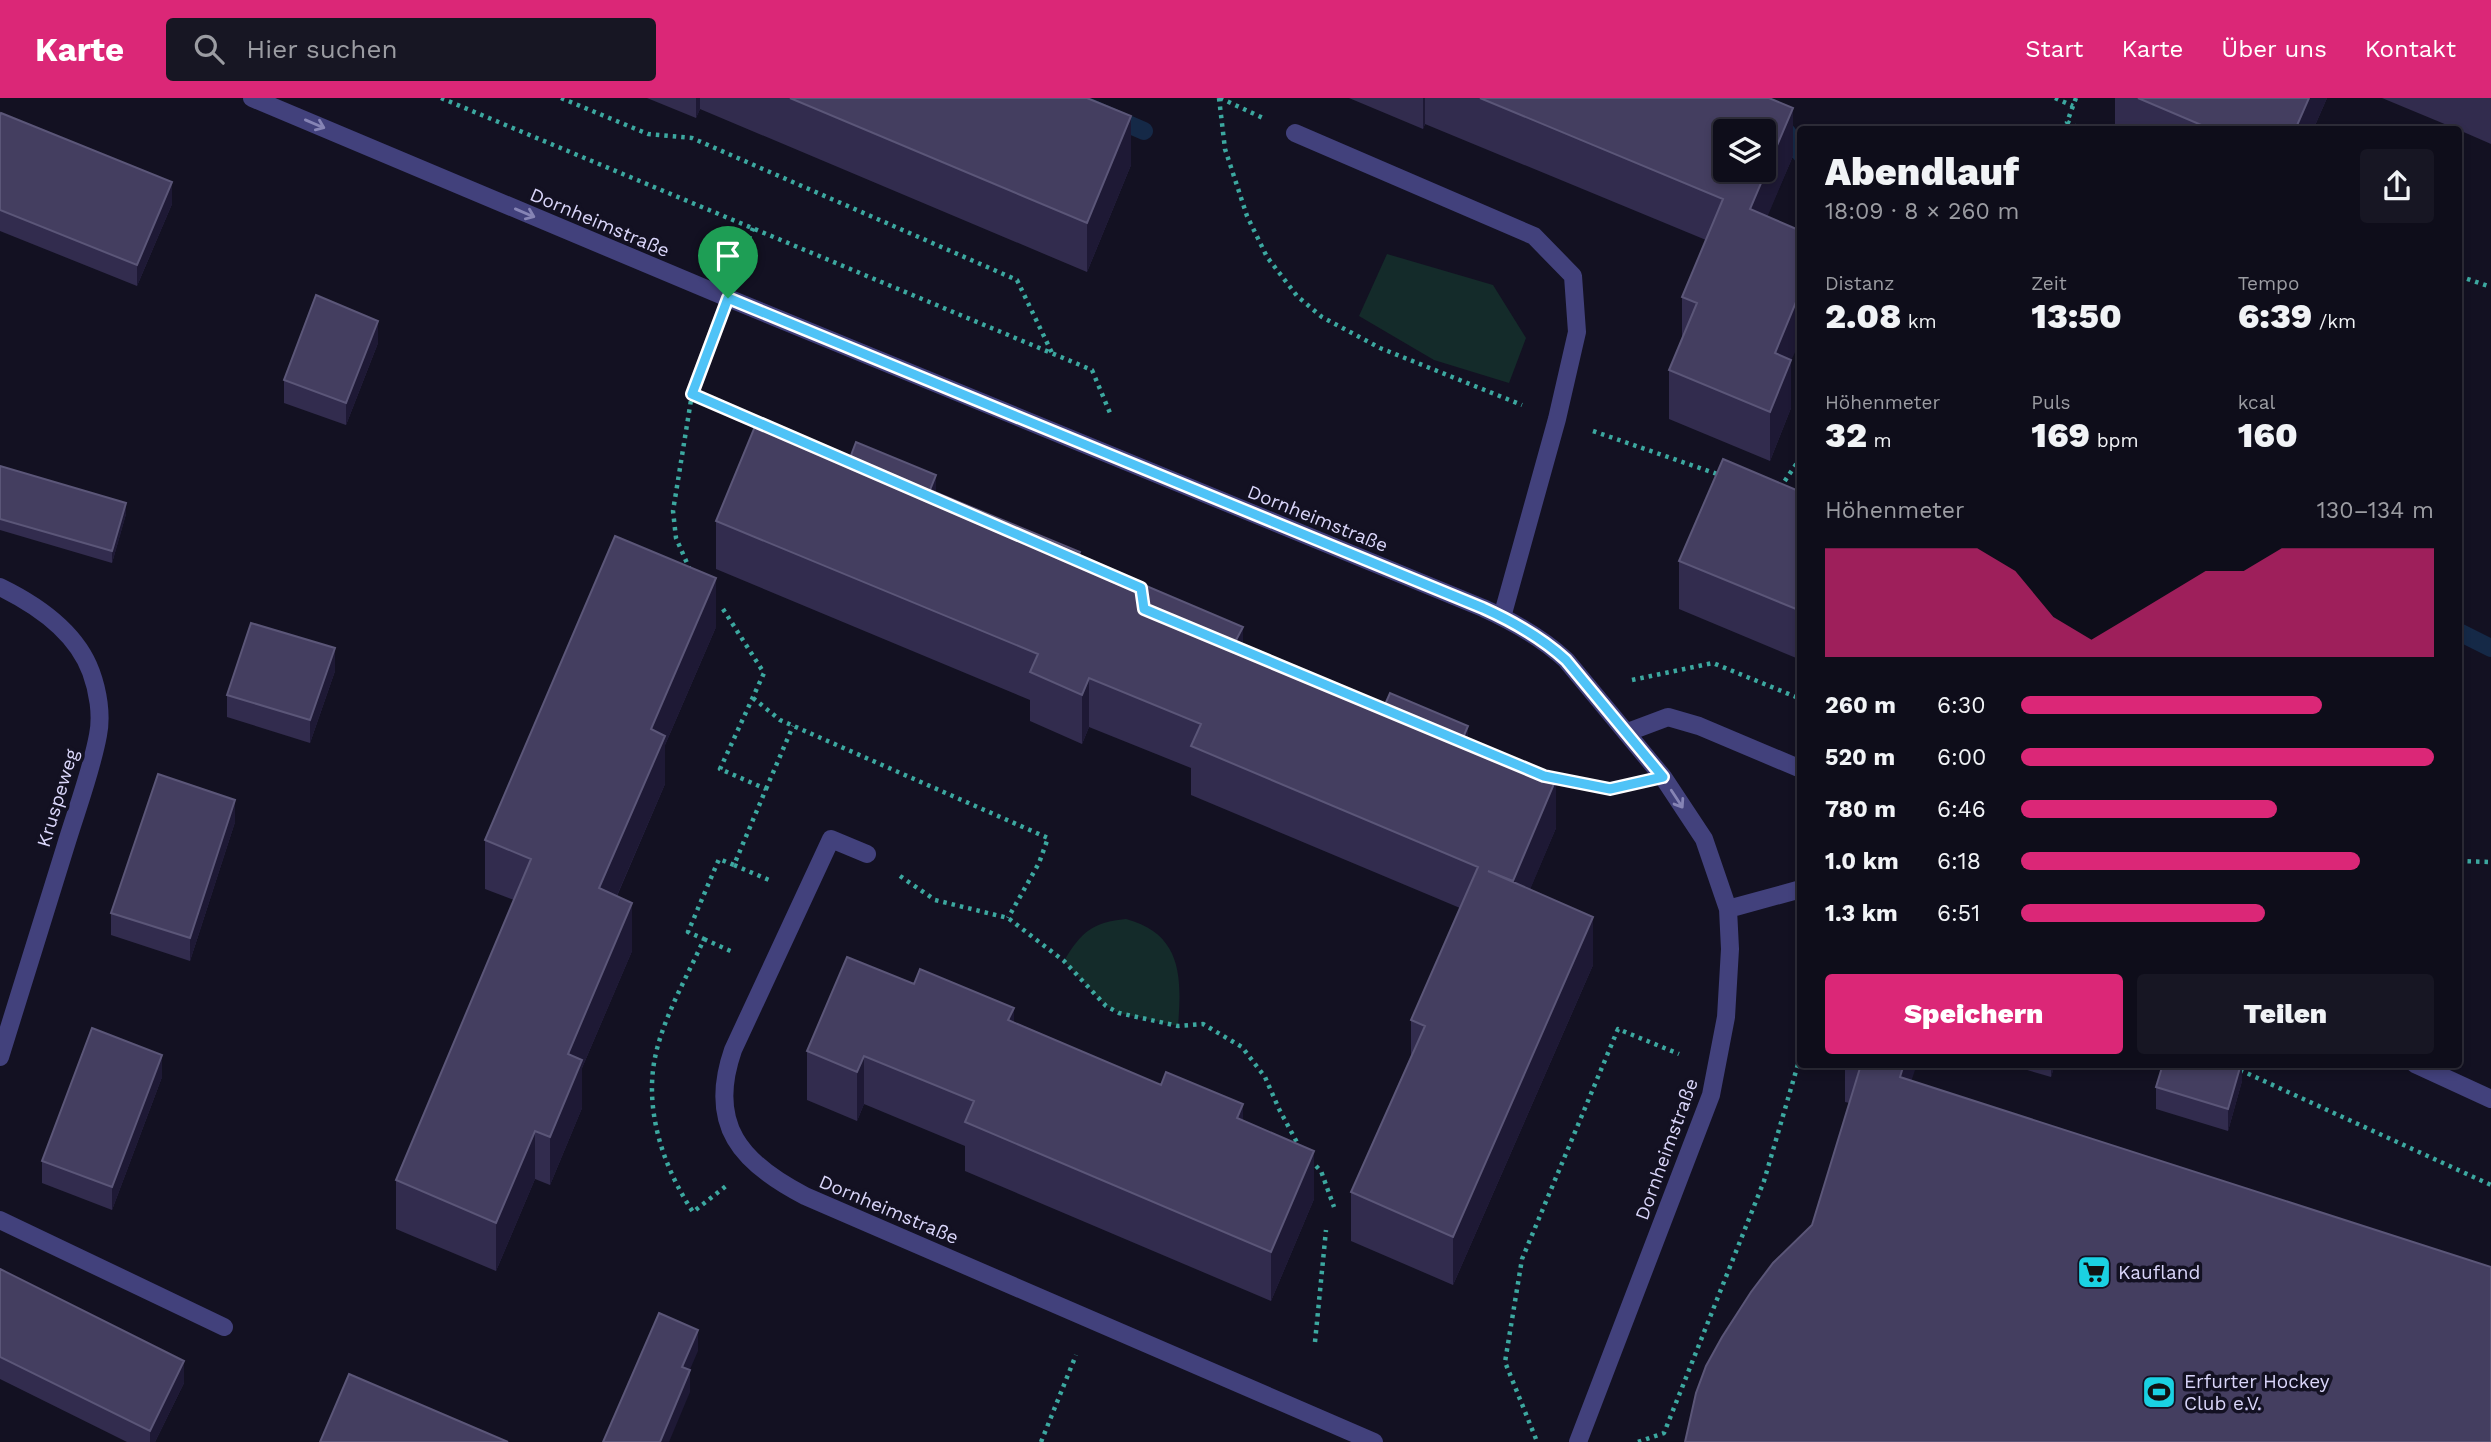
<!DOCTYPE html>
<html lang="de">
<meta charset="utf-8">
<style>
:root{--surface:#0e0d1a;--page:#171623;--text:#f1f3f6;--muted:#9b9ca2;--line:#2e2d39;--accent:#db2777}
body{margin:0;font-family:"Work Sans",sans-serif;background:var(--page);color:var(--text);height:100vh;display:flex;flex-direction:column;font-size:26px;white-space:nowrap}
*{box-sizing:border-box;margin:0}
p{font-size:23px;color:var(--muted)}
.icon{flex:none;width:38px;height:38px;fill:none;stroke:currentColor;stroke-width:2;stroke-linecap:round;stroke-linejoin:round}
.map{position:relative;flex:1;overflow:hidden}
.panel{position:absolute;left:1797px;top:28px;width:665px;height:942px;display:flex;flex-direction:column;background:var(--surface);border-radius:7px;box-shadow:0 4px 10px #0003,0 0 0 2px var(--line)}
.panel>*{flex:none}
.fabs{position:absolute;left:1713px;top:21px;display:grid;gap:14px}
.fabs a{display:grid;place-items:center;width:63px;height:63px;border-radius:7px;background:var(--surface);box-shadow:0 4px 10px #0003,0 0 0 2px var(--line);font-size:35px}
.pin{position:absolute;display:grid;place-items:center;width:60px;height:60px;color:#fff;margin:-72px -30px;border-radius:50% 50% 50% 0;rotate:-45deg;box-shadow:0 0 7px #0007}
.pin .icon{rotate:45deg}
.round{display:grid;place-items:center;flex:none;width:74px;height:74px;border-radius:7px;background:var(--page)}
.headline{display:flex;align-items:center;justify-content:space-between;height:119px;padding:0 28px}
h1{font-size:38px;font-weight:800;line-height:52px}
.stats{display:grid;grid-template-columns:repeat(3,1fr);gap:10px;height:119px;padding:7px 28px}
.stats div{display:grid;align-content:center}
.stats b{font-size:35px;font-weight:800}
.stats small{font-size:19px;font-weight:400}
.stats p{font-size:19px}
.chart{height:196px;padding:14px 28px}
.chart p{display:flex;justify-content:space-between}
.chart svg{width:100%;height:126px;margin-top:7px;fill:var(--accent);opacity:.7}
.button{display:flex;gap:14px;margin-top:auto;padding:14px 28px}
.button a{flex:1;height:80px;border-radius:7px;background:var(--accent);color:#fff;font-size:28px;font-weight:800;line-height:80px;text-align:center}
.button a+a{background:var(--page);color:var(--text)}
ul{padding:0 28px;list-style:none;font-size:23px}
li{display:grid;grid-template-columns:112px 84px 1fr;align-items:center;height:52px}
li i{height:18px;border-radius:9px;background:var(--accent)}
header{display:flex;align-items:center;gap:42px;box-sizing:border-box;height:98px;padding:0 35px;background:var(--accent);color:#fff}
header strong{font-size:33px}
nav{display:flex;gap:38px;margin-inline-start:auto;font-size:24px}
.search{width:490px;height:63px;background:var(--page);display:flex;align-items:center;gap:18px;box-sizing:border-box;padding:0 24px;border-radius:7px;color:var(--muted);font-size:26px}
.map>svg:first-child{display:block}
</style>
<header>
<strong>Karte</strong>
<div class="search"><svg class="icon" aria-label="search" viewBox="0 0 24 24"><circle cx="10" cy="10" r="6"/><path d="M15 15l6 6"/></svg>Hier suchen</div>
<nav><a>Start</a><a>Karte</a><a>Über uns</a><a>Kontakt</a></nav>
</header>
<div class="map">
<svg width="2491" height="1344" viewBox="0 0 2491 1344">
<rect width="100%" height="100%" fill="#131122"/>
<!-- green -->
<path fill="#142b2a" d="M1387 156 1493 187 1526 240 1509 285 1434 262 1359 218Z
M1126 821C1182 836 1182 879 1178 928L1119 915 1106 908 1064 863C1081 834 1093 824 1126 821Z"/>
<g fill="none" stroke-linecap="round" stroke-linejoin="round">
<!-- stream -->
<path stroke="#152947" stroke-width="18" d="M1068 0 1144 33
M1746 0C1770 11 1788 33 1801 56
M2459 534 2491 550"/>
<!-- path -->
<path stroke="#3ca8a0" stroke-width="4.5" stroke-dasharray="3.5 5" stroke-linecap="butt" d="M441 0 1092 272 1110 315
M561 0 648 36 692 40 1017 182 1052 255
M1219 0 1225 51 1247 118 1267 159 1297 198 1322 219 1380 250 1522 307
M1220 0 1263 20
M2055 0 2073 8
M2076 0 2067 24 2083 32
M740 165 753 130
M2459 178 2491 189
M714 236 692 296 760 325
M1593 333 1720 377
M1780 390 1801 359
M690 472 676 440 673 413 692 296
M723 511 764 575 720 671 766 691 734 767 719 761 688 834 704 841C688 877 665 916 656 955 643 1010 663 1069 693 1114L726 1088
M1632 582 1713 565 1801 601
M753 600 780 622 1048 740 1039 765 1008 820
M1547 678 1610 691 1621 689
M766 691 793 628
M2459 763 2491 764
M734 767 769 782
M900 778 935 802 1008 820 1064 863 1106 908 1119 915 1178 928 1203 926 1242 949 1265 979 1279 1011 1300 1050
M704 841 735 855
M2240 972 2491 1087
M1310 1062 1321 1073 1334 1109
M1315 1244 1326 1132
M1536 1341 1505 1264 1522 1161 1618 931 1679 956
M1041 1344 1076 1257
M1638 1344 1664 1335 1764 1083 1801 956"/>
<!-- service -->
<path stroke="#42417c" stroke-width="18" d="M1628 634 1668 619 1699 628 1801 671"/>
<!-- minor -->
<path stroke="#42417c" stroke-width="18" d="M252 0 728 200 1483 510C1514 524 1541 539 1566 562L1663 679 1704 741 1728 811 1730 851 1726 919 1711 997 1578 1344
M1295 35 1534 138 1573 178 1577 234 1557 321 1502 519
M0 489C37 507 76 533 91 574 98 593 102 617 98 637 91 675 76 713 65 750 43 820 22 889 0 959
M867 756 831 741 733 952C707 1027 741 1065 805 1098L1374 1344
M1728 811 1801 791
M2415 966 2491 1001
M0 1122 224 1229"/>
</g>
<!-- wall -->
<path fill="#322c4e" d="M647 0H1087L1131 67 1087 174 700 11 696 20Z
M1349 0H1769L1793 58 1767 118 1791 263V310L1770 363 1669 321V272L1682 240V199L1706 142 1425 26 1423 31Z
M2115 0H2327L2313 32H2115Z
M2382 0H2491V46L2459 32Z
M0 18 172 106 137 188 0 133Z
M378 245 346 327 284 305V282Z
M850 360 936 394 1080 460 1243 549 1468 644 1556 730 1530 791 1593 867 1453 1187 1351 1143V1094L1411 958V922L1460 810 1191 697V670L1089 629 1082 646 1030 623V602L716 471V423Z
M0 368 126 416 112 465 0 432Z
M1801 394V562L1679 511V463Z
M716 529 665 647V686L617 798 632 853 582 970V1010L550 1087 535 1081 496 1173 396 1131V1082L514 802 485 791V742Z
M335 573 310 645 227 619V597Z
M235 724 190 863 111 837V815Z
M914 886 1014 924 1243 1022 1314 1101 1271 1203 965 1073V1048L864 1006 857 1023 807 1002V953Z
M1845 966H1917L1812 1127 1850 1005 1845 1004Z
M2007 966H2055L2051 979Z
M2242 966V983L2228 1033 2156 1011V989Z
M162 979 112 1112 42 1085V1063Z
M0 1171 184 1285 155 1344H127L0 1281Z"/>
<!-- shaded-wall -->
<path fill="#1e1935" d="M696 0H700V11L696 20Z
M1423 0H1425V26L1423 31Z
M2309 0H2327L2313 32H2295Z
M1793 10V58L1750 160V111Z
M1131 18V67L1087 174V125Z
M172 84V106L137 188V167Z
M1801 192V241L1791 263V310L1770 363V314L1775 255Z
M378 223V245L346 327V305Z
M936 377V426L930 392Z
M126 405V416L112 465V453Z
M716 480V529L665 647V686L599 839V790L651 631Z
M1243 529V577L1234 546Z
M335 550V573L310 645V622Z
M1089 580V629L1082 646V597Z
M1468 628V677L1462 642Z
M1556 681V730L1513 832V783Z
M235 702V724L190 863V840Z
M632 805V853L582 970V1010L550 1087V1039L568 956Z
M1593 819V867L1453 1187V1139Z
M1014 910V958L1008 922Z
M162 957V979L112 1112V1089Z
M864 958V1006L857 1023V974Z
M1904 966H1917L1900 1017V979Z
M2051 966H2055L2051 979Z
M2241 966H2242V983L2228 1033V1011Z
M1243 1006V1055L1237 1020Z
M535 1033V1081L496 1173V1125Z
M1314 1053V1101L1271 1203V1154Z
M698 1232V1253L682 1290V1269Z
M184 1263V1285L155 1344H150V1333Z
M690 1272V1294L669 1344H660Z"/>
<!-- building -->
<path fill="#443e60" stroke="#5b5678" stroke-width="2" fill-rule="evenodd" d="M790 0H1087L1131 18 1087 125Z
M1480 0H1769L1793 10 1750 111 1801 133V192L1775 255 1791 262 1770 314 1669 272 1697 205 1682 199 1723 101ZM1726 33H1764V72H1726Z
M2138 0H2309L2295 32H2213Z
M1 15 172 84 137 167 0 112V18Z
M316 197 378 223 346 305 284 282Z
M758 321 850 360 856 344 936 377 930 392 1080 454 1078 459 1243 529 1234 546 1384 609 1390 595 1468 628 1462 642 1556 681 1513 783 1488 773 1593 819 1453 1139 1351 1094 1425 928 1411 922 1478 769 1191 648 1201 626 1089 580 1082 597 1030 574 1038 556 716 423Z
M1723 361 1801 394V513L1679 463Z
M0 368 126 405 112 453 0 421Z
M615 438 716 480 651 631 665 638 599 790 632 805 568 956 582 962 550 1039 535 1033 496 1125 396 1082 531 761 485 742Z
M251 525 335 550 310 622 227 597Z
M158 676 235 702 190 840 111 815Z
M847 859 914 886 920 871 1014 910 1008 922 1161 987 1166 974 1243 1006 1237 1020 1314 1053 1271 1154 965 1024 974 1003 864 958 857 974 807 953Z
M92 930 162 957 112 1089 42 1063Z
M1848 966H1904L1900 979 2491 1169V1344H1685L1696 1295 1706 1268 1722 1239 1751 1194 1773 1165 1812 1127 1860 970Z
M2163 966H2241L2228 1011 2156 989Z
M0 1171 184 1263 150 1333 0 1259Z
M659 1215 698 1232 682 1269 690 1272 660 1344H603Z
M349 1276 508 1344H320Z"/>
<!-- one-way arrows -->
<defs><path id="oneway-shaft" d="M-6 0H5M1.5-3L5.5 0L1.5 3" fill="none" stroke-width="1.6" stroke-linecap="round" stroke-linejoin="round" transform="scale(1.75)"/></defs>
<g stroke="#8684b5">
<use href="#oneway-shaft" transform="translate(315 26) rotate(23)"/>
<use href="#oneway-shaft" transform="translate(525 115) rotate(23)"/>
<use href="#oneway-shaft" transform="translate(1677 701) rotate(57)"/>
</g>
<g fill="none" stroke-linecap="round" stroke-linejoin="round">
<!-- route casing -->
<g stroke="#fff" stroke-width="14">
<path id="route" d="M728 200 1483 510C1514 524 1541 539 1566 562L1663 679 1610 691 1544 678 1144 511 1141 490 692 296Z"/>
</g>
<!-- route -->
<use href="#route" stroke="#4fc3f7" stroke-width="9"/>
</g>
<!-- icons -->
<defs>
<g id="supermarket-square" transform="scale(1.75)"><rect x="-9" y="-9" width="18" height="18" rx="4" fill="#1ad1e2" stroke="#131122"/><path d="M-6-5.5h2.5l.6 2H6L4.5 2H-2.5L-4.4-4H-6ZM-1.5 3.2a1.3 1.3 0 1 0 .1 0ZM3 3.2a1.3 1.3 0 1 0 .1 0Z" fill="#111"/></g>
<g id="stadium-square" transform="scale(1.75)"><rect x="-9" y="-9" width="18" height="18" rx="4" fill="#1ad1e2" stroke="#131122"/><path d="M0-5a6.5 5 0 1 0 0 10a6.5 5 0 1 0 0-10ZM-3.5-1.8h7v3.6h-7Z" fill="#111"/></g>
</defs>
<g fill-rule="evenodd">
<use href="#supermarket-square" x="2094" y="1174"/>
<use href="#stadium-square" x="2159" y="1294"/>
</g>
<g text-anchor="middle" stroke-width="7" stroke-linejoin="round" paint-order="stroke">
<!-- street labels -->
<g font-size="19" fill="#dad6fa" stroke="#131122">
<text transform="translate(600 124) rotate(23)" y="7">Dornheimstraße</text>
<text transform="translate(1318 420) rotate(22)" y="7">Dornheimstraße</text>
<text transform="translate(57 700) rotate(-73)" y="7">Kruspeweg</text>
<text transform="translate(1666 1051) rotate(-70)" y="7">Dornheimstraße</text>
<text transform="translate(889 1111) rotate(23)" y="7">Dornheimstraße</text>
</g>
<!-- poi labels -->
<g font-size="19" fill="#dad6fa" stroke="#131122" text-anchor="start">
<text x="2118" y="1181">Kaufland</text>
<text x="2184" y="1290">Erfurter Hockey<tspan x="2184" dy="22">Club e.V.</tspan></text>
</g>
</g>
</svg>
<div class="fabs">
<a><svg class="icon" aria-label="layers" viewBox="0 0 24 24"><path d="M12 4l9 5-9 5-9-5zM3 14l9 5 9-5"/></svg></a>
</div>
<div class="pin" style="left:728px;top:200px;background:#1e9e55"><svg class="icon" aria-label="arrive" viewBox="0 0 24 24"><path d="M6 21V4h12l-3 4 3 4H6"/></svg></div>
<section class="panel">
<div class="headline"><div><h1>Abendlauf</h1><p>18:09 · 8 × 260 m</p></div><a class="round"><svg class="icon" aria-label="share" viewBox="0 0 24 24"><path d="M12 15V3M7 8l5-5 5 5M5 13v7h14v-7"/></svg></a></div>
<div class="stats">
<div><p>Distanz</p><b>2.08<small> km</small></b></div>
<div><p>Zeit</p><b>13:50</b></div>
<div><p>Tempo</p><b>6:39<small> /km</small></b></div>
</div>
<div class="stats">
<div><p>Höhenmeter</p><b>32<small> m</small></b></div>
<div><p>Puls</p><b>169<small> bpm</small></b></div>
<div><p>kcal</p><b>160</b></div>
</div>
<div class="chart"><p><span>Höhenmeter</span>130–134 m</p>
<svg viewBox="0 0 160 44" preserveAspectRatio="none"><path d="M0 44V6L10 6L20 6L30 6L40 6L50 14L60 30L70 38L80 30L90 22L100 14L110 14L120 6L130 6L140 6L150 6L160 6V44z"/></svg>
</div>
<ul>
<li><b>260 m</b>6:30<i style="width:73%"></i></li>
<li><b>520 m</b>6:00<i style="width:100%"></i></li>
<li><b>780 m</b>6:46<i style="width:62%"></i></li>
<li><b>1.0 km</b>6:18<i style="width:82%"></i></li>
<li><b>1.3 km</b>6:51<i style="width:59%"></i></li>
</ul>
<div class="button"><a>Speichern</a><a>Teilen</a></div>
</section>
</div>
